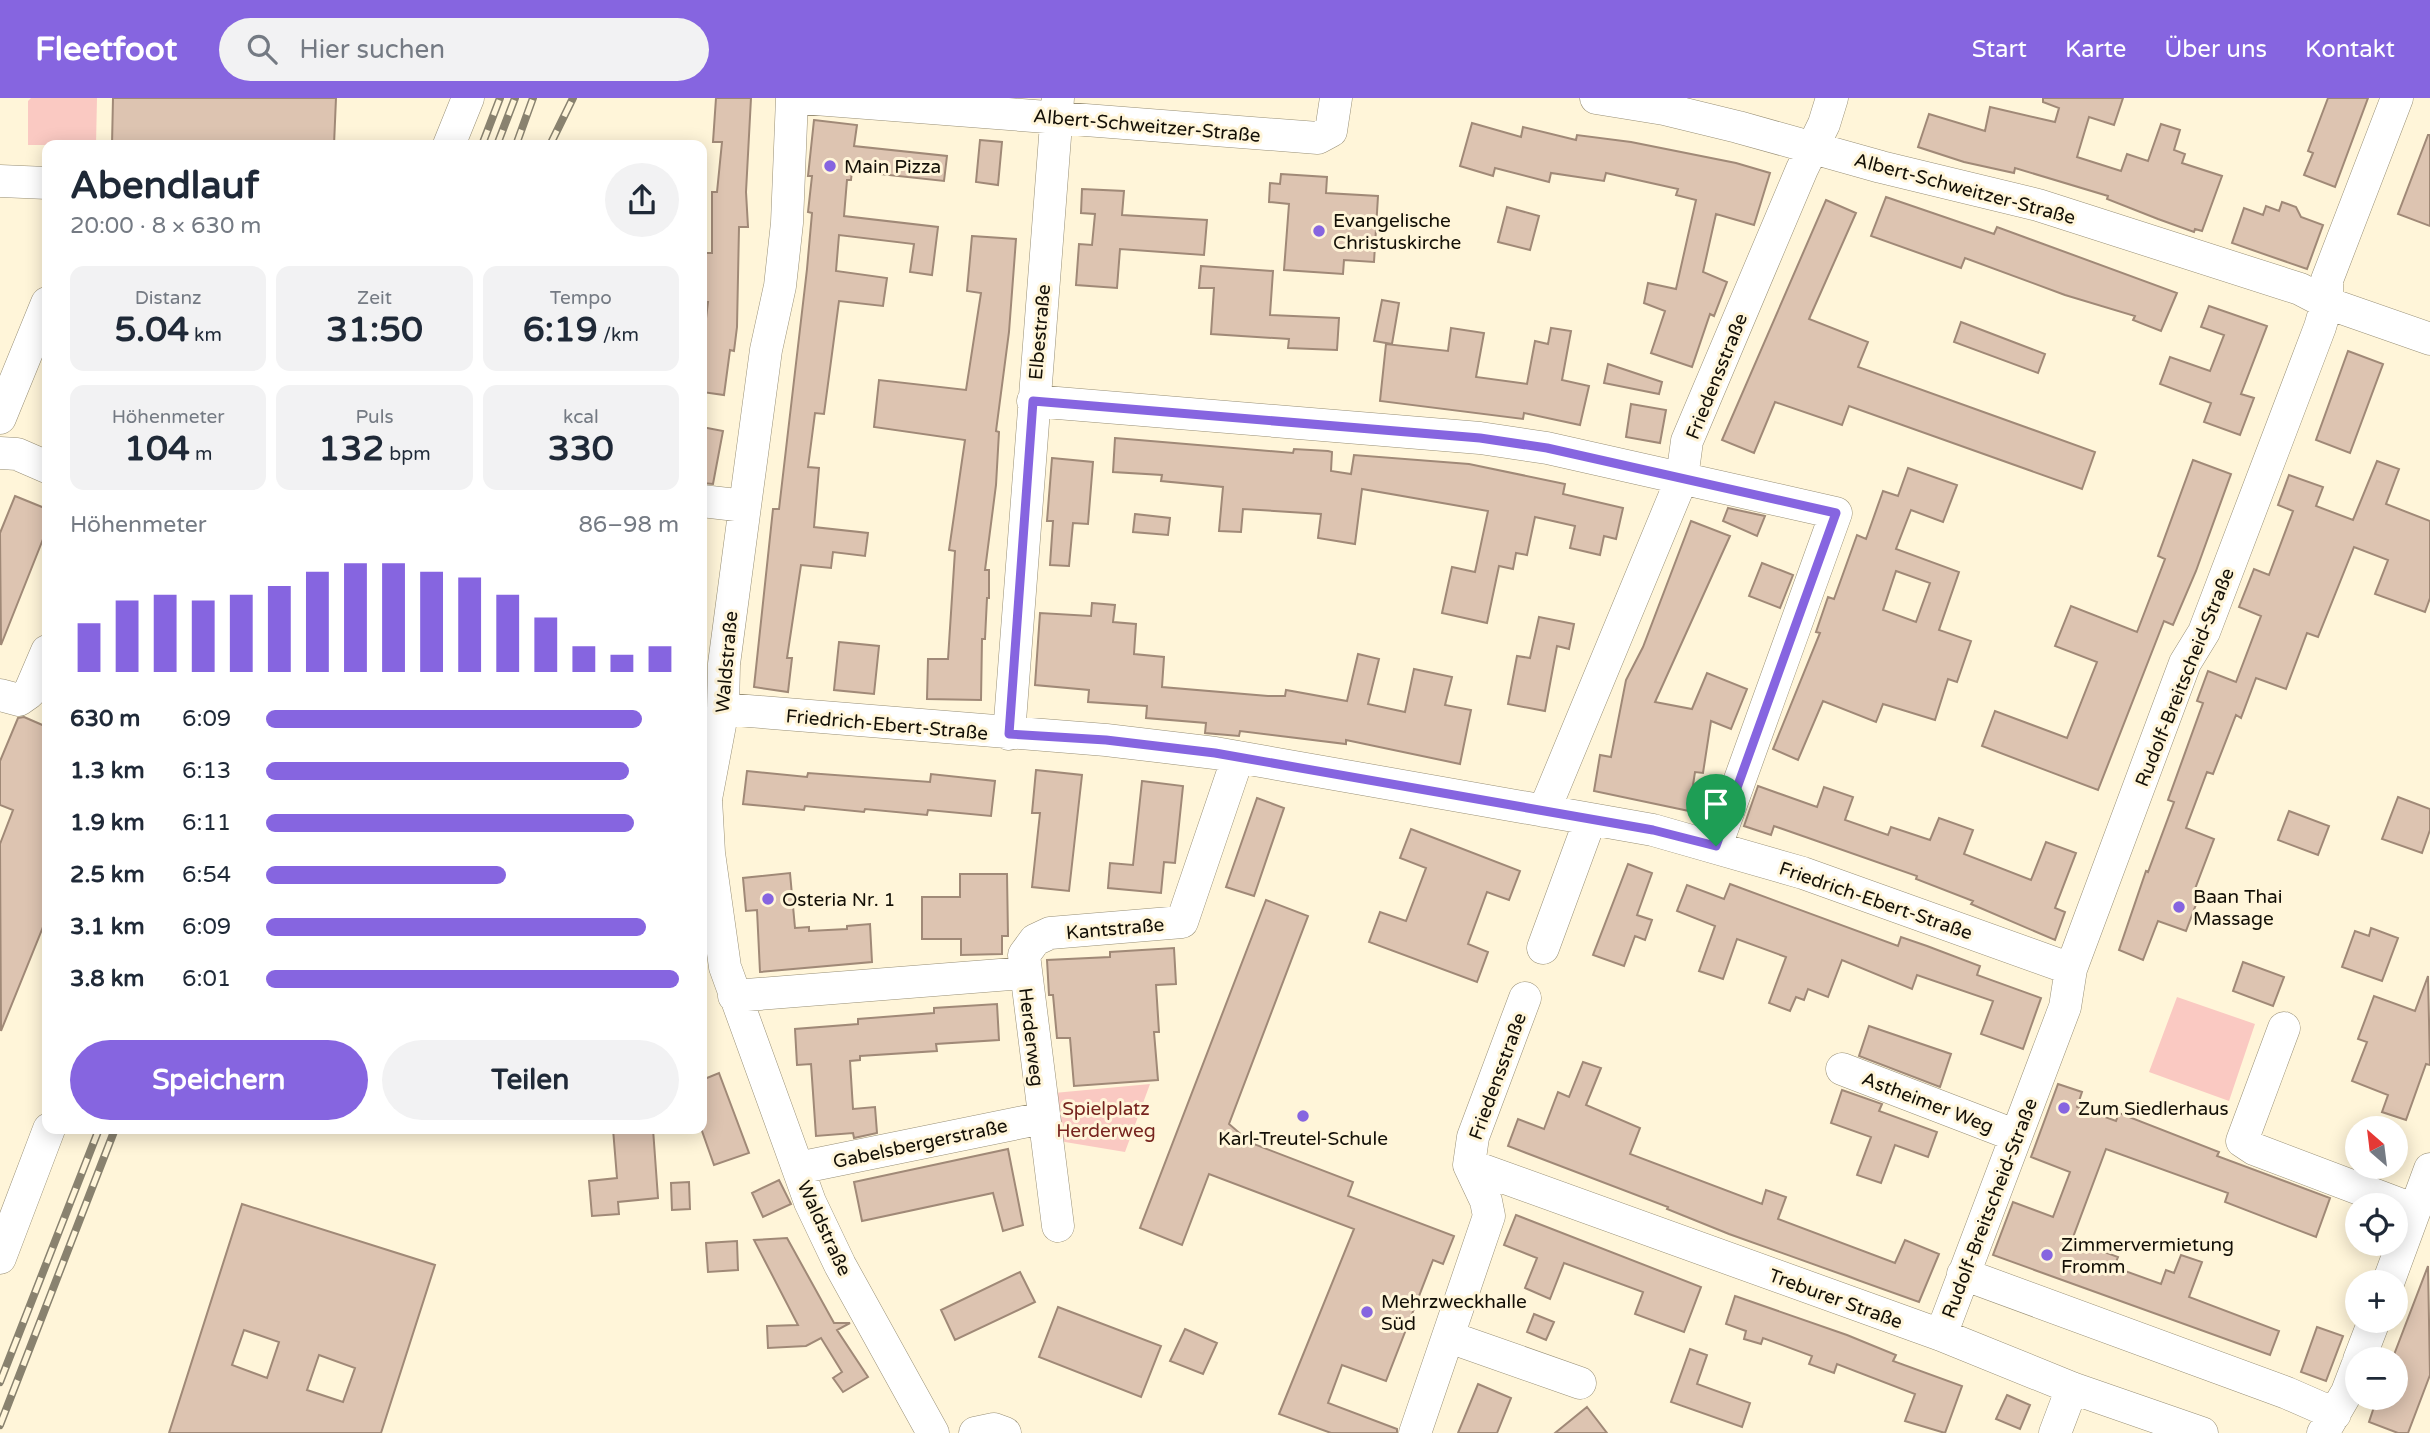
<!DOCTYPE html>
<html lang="de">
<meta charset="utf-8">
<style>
:root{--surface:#fff;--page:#f2f2f3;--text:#1f2937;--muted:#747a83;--accent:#8665e0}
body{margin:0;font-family:"Varela Round",sans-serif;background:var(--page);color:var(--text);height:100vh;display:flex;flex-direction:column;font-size:26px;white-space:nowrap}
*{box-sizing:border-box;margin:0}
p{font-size:23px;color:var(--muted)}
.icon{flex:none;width:38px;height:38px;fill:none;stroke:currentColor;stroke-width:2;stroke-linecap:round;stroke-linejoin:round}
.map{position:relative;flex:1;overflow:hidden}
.panel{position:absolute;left:42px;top:42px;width:665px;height:994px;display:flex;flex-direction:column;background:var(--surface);border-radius:14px;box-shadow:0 4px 18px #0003}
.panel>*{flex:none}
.needle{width:46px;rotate:332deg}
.fabs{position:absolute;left:2345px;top:1018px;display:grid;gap:14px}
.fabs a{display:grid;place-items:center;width:63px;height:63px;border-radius:50%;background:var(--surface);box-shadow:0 4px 18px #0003;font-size:35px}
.pin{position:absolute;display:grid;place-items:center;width:60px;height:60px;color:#fff;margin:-72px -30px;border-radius:50% 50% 50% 0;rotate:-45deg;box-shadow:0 0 7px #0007}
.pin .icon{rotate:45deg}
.round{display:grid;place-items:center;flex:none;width:74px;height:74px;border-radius:37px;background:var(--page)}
.summary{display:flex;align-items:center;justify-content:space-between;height:119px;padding:0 28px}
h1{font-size:38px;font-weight:800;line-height:52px}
.stats{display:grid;grid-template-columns:repeat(3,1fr);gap:10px;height:119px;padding:7px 28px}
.stats div{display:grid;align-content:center;border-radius:14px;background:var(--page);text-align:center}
.stats b{font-size:35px;font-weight:800}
.stats small{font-size:19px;font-weight:400}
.stats p{font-size:19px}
.chart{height:196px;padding:14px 28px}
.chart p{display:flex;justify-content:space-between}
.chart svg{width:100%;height:126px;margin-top:7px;stroke:var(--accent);stroke-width:6}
.button{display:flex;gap:14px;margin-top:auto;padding:14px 28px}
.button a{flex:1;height:80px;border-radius:42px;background:var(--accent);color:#fff;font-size:28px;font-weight:800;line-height:80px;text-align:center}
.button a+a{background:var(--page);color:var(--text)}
ul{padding:0 28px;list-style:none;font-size:23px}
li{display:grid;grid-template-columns:112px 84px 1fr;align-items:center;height:52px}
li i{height:18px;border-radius:9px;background:var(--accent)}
header{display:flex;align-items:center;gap:42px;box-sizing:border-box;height:98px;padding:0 35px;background:var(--accent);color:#fff}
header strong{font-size:33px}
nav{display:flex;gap:38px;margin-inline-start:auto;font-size:24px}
.search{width:490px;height:63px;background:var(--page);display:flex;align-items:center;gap:18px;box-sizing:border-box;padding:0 24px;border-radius:38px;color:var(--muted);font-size:26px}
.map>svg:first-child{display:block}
</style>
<header>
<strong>Fleetfoot</strong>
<div class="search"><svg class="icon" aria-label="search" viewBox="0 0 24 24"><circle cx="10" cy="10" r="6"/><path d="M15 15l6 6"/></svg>Hier suchen</div>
<nav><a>Start</a><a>Karte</a><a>Über uns</a><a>Kontakt</a></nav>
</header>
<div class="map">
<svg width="2430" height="1335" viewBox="0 0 2430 1335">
<rect width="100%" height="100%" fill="#fff5d9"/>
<!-- green -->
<path fill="#fac9c2" d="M31 0H97L96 47H28V3Z
M2177 899 2255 926 2229 1003 2149 974Z
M1150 986 1125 1054 1059 1043 1054 995Z"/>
<!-- building -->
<path fill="#ddc4b1" stroke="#a08977" stroke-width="2" fill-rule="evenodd" d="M113 0H336L334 47H112Z
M716 0H751L746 94 748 129H739L737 229 734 253 730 252 724 297 702 294V253L708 204H702V155H712V94H717L722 44H713Z
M2043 0H2123L2114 27 2089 19 2077 59 2121 73 2127 56 2148 63 2161 26 2180 32 2174 52 2185 56 2182 65 2222 78 2202 133 2195 131 2194 134 2158 121 2107 101 2108 98 2015 70 2014 75 1964 64 1918 49 1929 16 1985 33 1990 9 2055 24 2059 10 2043 4Z
M2328 0H2368L2335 89 2304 77 2313 55 2308 53Z
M814 22 857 27 854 48 947 58 944 83 852 73 851 82H847L844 118 938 129 932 177 910 174 914 146 839 137 836 173 887 180 883 208 839 203 824 316 815 315 808 369 819 370 814 429 868 435 865 458 833 454 831 470 801 467 787 560H792L788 594 754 589 773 411H779L807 171 812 115 808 114 812 78H808Z
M1472 25 1521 39 1523 29 1576 42 1577 37 1631 44 1736 65 1770 75 1754 127 1716 116 1703 174 1727 184 1714 218 1710 216 1692 269 1651 255 1665 213 1644 205 1648 185 1676 191 1696 102 1676 97 1678 91 1606 75 1604 83 1551 75 1549 84 1495 70 1493 78 1460 68Z
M2428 37H2430V128L2398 116Z
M980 42 1002 44 998 87 976 84Z
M1281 76 1327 79 1326 95 1378 98 1374 164 1344 162 1343 176 1284 172 1289 106 1269 104 1270 85 1280 86Z
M1082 91 1124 93 1122 117 1207 122 1204 157 1120 151 1117 190 1076 187 1079 146 1092 147 1095 116 1081 115Z
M1886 99 1994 136 1997 129 2177 195 2161 233 2133 222 2135 218 2065 197 1965 160 1961 170 1871 138Z
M1826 102 1856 115 1809 221 1868 244 1858 269 2095 354 2082 391 1849 308 1842 327 1775 304 1754 355 1722 342Z
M2282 104 2296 109 2301 119 2323 127 2307 171 2232 145 2244 110 2263 117 2266 108 2279 113Z
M1507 109 1539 118 1530 152 1498 144Z
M972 138 1016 141 1009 234 996 333 999 334 996 387 985 472H989V500H987L985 541H982L981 602 927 601 928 561H948L955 453 949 452 965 342 874 329 879 282 966 292 981 195 967 193Z
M1201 168 1273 173 1270 217 1339 220 1337 252 1288 250 1289 241 1211 236 1214 190H1199Z
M1382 202 1399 205 1392 246 1374 243Z
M2209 208 2267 228 2241 296 2254 300 2240 337 2204 324 2211 305 2160 286 2170 259 2210 273 2224 237 2201 229Z
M1961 224 2045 256 2038 275 1954 244Z
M1451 230 1484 235 1476 279 1527 286 1535 243 1548 246 1551 230 1571 233 1562 282 1589 288 1580 327 1524 315 1523 321 1380 303 1386 246 1448 253Z
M2348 253 2383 266 2350 355 2316 342Z
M1608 266 1662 284 1659 296 1604 285Z
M1631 306 1666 312 1660 345 1626 339Z
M702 329 723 333 713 386 702 385Z
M1115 340 1293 355 1294 351 1328 353 1332 354 1331 373 1351 376 1354 357 1469 366 1565 386 1563 396 1623 410 1616 441 1604 438 1600 457 1570 450 1575 428 1535 419 1527 457 1516 455 1513 471 1499 468 1487 525 1442 515 1452 469 1475 474 1488 413 1362 391 1355 446 1318 440 1321 416 1243 411 1241 434 1219 433 1223 389 1161 383 1162 377 1113 374Z
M1052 360 1093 364 1088 426 1073 425 1069 468 1050 467 1053 423H1047Z
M2193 362 2231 376 2196 473 2173 527 2164 523 2098 692 1982 648 1995 613 2067 640 2097 564 2055 548 2071 508 2137 534 2165 461 2158 458Z
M2377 363 2399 371 2386 406 2430 423V500L2425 514 2375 496 2388 462 2354 449 2318 539 2307 535 2286 591 2256 580 2241 620 2236 617 2213 676 2207 674 2186 730 2214 741 2195 791 2201 793 2186 833 2158 823 2143 862 2119 852 2146 773 2148 774 2174 704 2168 702 2203 605 2197 603 2208 573 2236 584 2261 518 2239 509 2254 471 2269 477 2293 413 2278 407 2289 377 2323 389 2316 408 2353 422Z
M1908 370 1957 387 1943 424 1911 412 1896 451 1959 474 1939 532 1971 543 1957 584 1948 581 1935 622 1883 606 1876 624 1823 603 1798 662 1773 651 1820 535 1816 534 1828 499 1834 501 1857 437 1866 441 1883 393 1898 398ZM1896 473 1930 485 1916 524 1883 512Z
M15 398 47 411V431L1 547 0 435Z
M1728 410 1765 418 1757 438 1723 423Z
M1135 416 1170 420 1168 437 1133 434Z
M1691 423 1730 438 1655 604 1692 611 1707 575 1747 591 1731 631 1711 623 1703 675 1695 674 1689 713 1594 693 1600 657 1611 659 1626 582 1643 549Z
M1762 465 1793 477 1780 510 1749 498Z
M1092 505 1115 507 1113 524 1136 526 1134 556 1164 559 1162 589 1268 598H1285L1286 592 1347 603 1358 556 1379 561 1368 606 1405 614 1414 571 1452 579 1445 607 1471 612 1460 666 1346 642V646L1240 633 1239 638 1205 635 1206 625 1146 620 1147 608 1088 604 1089 592 1035 587 1040 515 1091 518Z
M1539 519 1574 526 1569 551 1557 548 1545 613 1508 606 1517 558 1530 560Z
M839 544 879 548 874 596 834 592Z
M24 619 47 629V819L1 933 0 746 13 712 0 707V663L18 620Z
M1036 672 1082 677 1069 793 1032 789 1040 715H1032Z
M747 673 807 679 808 675 930 684 931 676 995 683 991 718 928 712 927 717 865 711 864 714 805 708 804 712 743 706Z
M1142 683 1183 688 1175 765 1164 764 1161 795 1108 790 1110 765 1133 767Z
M1758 688 1817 709 1824 689 1853 699 1845 722 1888 737 1891 729 1930 742 1939 720 1973 732 1964 756 2031 782 2046 744 2076 755 2055 810 2065 814 2055 842 1971 806 1973 803 1916 781 1917 778 1774 728 1771 737 1744 728Z
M2398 699 2430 711V732L2422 755 2382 741Z
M1257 700 1284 710 1254 798 1226 789Z
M2289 713 2329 728 2318 757 2278 742Z
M1411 731 1520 773 1509 802 1487 794 1468 846 1488 854 1477 884 1369 844 1380 814 1406 823 1426 770 1400 760Z
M1628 766 1652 775 1637 817 1652 822 1645 842 1635 838 1624 868 1593 857Z
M790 775 795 830 809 829V833L847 831V828L870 826 872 864 760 874 757 812 746 813 743 780Z
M960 776H1007L1008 838H1002V856L961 857V841H922V799H960Z
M1730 786 1898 848 1901 839 1927 848 1980 868 1977 877 2041 900 2023 951 1981 936 1993 903 1917 877 1912 891 1842 862 1828 899 1808 891 1804 902 1796 899 1790 913 1769 905 1786 859 1737 841 1723 881 1699 873 1715 828 1677 813 1687 787 1724 801Z
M1266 802 1308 818 1229 1026 1251 1045 1353 1084 1348 1098 1454 1138 1443 1166 1433 1162 1386 1283 1342 1267 1328 1305 1397 1331V1335H1331L1279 1316 1354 1131 1209 1076 1182 1147 1140 1130Z
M2371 830 2398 840 2382 883 2342 869 2355 833 2369 838Z
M1174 850 1176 886 1156 887 1159 934H1154L1158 982 1074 988 1070 940H1057L1053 897H1049L1047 862 1110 859V854Z
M2243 864 2284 879 2273 908 2233 893Z
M2428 878 2430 967 2426 966 2406 1022 2382 1014 2388 997 2352 983 2367 944 2358 941 2374 898 2415 913Z
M997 906 999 942 936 946 937 953 860 958V962L850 963 853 1011 875 1009 877 1035 854 1040 853 1035 816 1038 811 966 797 967 795 931 858 926V921L934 915V910Z
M1869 928 1951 956 1940 989 1859 958Z
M1583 964 1601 970 1586 1007 1640 1030 1630 1056 1762 1106 1766 1092 1786 1099 1778 1121 1895 1165 1905 1142 1939 1156 1919 1204 1729 1136 1667 1111 1668 1109 1508 1048 1518 1021 1544 1031 1558 994 1569 999Z
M719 975 749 1055 714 1067 702 1033V982Z
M2058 986 2082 994 2077 1009 2116 1023 2119 1015 2219 1054 2217 1058 2330 1100 2316 1139 2225 1104 2228 1095 2106 1051 2072 1142 2118 1159 2114 1169 2161 1186 2166 1172 2174 1175 2181 1157 2202 1164 2189 1199 2279 1233 2270 1257 1993 1157 2013 1104 2053 1119 2070 1074 2031 1059Z
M1842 992 1882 1006 1879 1013 1937 1034 1928 1059 1895 1047 1881 1085 1857 1077 1871 1039 1831 1025Z
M613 1031H653L658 1100 618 1104 619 1116 592 1118 589 1083 617 1080Z
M1008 1051 1023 1127 1003 1133 993 1095 862 1123 854 1084Z
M779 1082 791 1106 763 1119 752 1095Z
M689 1084 690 1111 672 1112 671 1085Z
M242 1106 435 1167 381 1335H169ZM244 1232 279 1244 267 1280 232 1267ZM319 1257 355 1270 343 1304 307 1292Z
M1516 1117 1701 1189 1684 1234 1635 1216 1643 1194 1564 1165 1550 1201 1525 1190 1537 1160 1504 1147Z
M787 1140 834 1225H850L837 1232 868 1279 843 1294 833 1280 842 1274 821 1240 806 1248 768 1250 767 1228 798 1227 754 1142Z
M737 1143 738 1172 708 1174 706 1145Z
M2428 1168 2430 1277 2408 1335H2398L2369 1324 2377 1300H2396V1262H2392Z
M1020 1174 1035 1204 955 1242 941 1212Z
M1735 1198 1847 1237 1896 1257 1893 1263 1962 1288 1945 1335 1905 1323 1915 1296 1837 1266 1834 1275 1809 1266 1812 1258 1763 1240 1761 1246 1744 1241 1746 1233 1726 1226Z
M1058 1209 1161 1248 1141 1299 1039 1259Z
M1534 1216 1554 1224 1546 1242 1527 1234Z
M2317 1229 2343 1238 2326 1283 2301 1274Z
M1185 1231 1217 1245 1203 1276 1170 1263Z
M1690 1251 1707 1257 1697 1286 1750 1305 1742 1329 1671 1304Z
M1478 1286 1511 1300 1497 1335H1458Z
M2007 1297 2030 1307 2020 1331 1996 1321Z
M1587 1309 1607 1335H1555Z"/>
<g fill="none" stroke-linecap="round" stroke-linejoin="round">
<!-- minor casing -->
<g stroke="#988f76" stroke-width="33">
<path id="minor" d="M792 0 787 125 780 188 766 252 745 408 724 566 723 611 706 701 709 755 725 869 810 1104 840 1167 933 1335
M802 0 1318 40 1331 33 1336 0
M1596 0 1664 11 1738 29 1881 69 2038 107 2300 191 2327 205 2430 241
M449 47 468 0
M0 83 47 85
M1033 303 1480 340 1547 350 1836 415 1716 748
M0 320 47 205
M0 355 17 356 47 369
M702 403 745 408
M0 597 19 602 29 595 47 553
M723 611 1106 642 1215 655 1653 732 1803 775 2071 871
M1009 636 1058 0
M1544 713 1682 380 1687 343 1802 71 1824 26 1832 0
M1543 850 1590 722
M734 898 1024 875
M2284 930 2242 1043 2254 1051 2415 1112
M1842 971 2014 1037
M1469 1067 1941 1237 2072 1290 2202 1335
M798 1070 1043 1020
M1058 1128 1024 857 1035 842 1050 835 1182 824 1238 659
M0 1160 49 1031
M1963 1176 2287 1295 2335 1316
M2388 1185 2430 1071
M1941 1237 2065 909 2071 871 2185 565 2204 534 2320 229 2327 205V182L2397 0
M1449 1239 1580 1285
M2359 1262 2374 1223
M975 1335 994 1331 1005 1335
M1415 1335 1489 1118 1486 1103 1469 1067 1473 1039 1525 900
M2055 1335 2072 1290
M2323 1335 2347 1294 2357 1268"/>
</g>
<!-- minor -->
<use href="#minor" stroke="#fff" stroke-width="32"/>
<!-- rail casing -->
<g stroke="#89826f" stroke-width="8">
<path id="rail" d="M482 47 500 0
M497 47 515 0
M516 47 533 0
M550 47 573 0
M0 1284 99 1031
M0 1327 115 1031"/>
</g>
<!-- rail -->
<use href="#rail" stroke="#fff5d9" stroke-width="5" stroke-dasharray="16" stroke-linecap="butt"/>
</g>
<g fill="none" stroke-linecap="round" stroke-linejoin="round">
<!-- route casing -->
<g stroke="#fff" stroke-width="14">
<path id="route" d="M1033 303 1480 340 1547 350 1836 415 1716 748 1653 732 1215 655 1106 642 1009 636Z"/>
</g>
<!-- route -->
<use href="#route" stroke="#8665e0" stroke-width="9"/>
</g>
<!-- markers -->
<g fill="#8665e0" stroke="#fff5d9" stroke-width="2.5">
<circle cx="830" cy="68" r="7"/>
<circle cx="1319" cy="133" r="7"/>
<circle cx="768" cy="801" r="7"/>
<circle cx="2179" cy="809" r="7"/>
<circle cx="2064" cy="1010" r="7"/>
<circle cx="1303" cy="1018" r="7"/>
<circle cx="2047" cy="1157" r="7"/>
<circle cx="1367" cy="1214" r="7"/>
</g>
<g text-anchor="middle" stroke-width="6" stroke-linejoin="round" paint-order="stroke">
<!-- street labels -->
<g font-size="19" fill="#141007" stroke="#fff5d9">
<text transform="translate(1147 27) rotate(5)" y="7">Albert-Schweitzer-Straße</text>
<text transform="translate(1965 90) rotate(15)" y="7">Albert-Schweitzer-Straße</text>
<text transform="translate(1039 234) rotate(-85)" y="7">Elbestraße</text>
<text transform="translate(1716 278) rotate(-68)" y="7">Friedensstraße</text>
<text transform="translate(726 564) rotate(-85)" y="7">Waldstraße</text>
<text transform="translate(2184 579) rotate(-68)" y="7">Rudolf-Breitscheid-Straße</text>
<text transform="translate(887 626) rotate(5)" y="7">Friedrich-Ebert-Straße</text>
<text transform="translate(1876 802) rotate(19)" y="7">Friedrich-Ebert-Straße</text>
<text transform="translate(1115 830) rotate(-5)" y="7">Kantstraße</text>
<text transform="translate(1032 939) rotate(83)" y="7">Herderweg</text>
<text transform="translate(1497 978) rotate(-70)" y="7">Friedensstraße</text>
<text transform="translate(1928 1004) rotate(21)" y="7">Astheimer Weg</text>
<text transform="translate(920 1045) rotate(-12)" y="7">Gabelsbergerstraße</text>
<text transform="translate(1989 1110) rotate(-69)" y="7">Rudolf-Breitscheid-Straße</text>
<text transform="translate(825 1130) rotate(65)" y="7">Waldstraße</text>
<text transform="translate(1836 1200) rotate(20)" y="7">Treburer Straße</text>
</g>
<!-- poi labels -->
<g font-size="19" fill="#141007" stroke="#fff5d9" text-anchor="start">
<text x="844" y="75">Main Pizza</text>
<text x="1333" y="129">Evangelische<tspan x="1333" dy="22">Christuskirche</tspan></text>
<text x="2193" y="805">Baan Thai<tspan x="2193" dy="22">Massage</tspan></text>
<text x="782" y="808">Osteria Nr. 1</text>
<text x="2078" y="1017">Zum Siedlerhaus</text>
<text x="1303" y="1047" text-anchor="middle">Karl-Treutel-Schule</text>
<text x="2061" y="1153">Zimmervermietung<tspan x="2061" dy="22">Fromm</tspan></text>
<text x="1381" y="1210">Mehrzweckhalle<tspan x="1381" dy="22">Süd</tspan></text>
</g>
<!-- park labels -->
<g font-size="19" fill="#77241f" stroke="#fff5d9">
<text x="1106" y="1017">Spielplatz<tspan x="1106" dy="22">Herderweg</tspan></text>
</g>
</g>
</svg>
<div class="fabs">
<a><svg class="needle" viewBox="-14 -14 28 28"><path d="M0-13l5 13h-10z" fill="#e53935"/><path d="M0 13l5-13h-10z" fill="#747a83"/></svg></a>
<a><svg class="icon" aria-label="locate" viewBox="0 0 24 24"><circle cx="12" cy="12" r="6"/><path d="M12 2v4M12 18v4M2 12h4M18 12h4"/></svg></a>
<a>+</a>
<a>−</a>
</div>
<div class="pin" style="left:1716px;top:748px;background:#1e9e55"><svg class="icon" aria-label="arrive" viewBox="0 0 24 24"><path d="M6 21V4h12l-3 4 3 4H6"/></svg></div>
<section class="panel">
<div class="summary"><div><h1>Abendlauf</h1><p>20:00 · 8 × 630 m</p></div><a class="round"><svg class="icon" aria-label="share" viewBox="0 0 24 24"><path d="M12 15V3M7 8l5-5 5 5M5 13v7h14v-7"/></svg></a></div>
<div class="stats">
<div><p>Distanz</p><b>5.04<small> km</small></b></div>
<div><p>Zeit</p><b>31:50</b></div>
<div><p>Tempo</p><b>6:19<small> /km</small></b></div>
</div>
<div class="stats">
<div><p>Höhenmeter</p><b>104<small> m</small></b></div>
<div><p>Puls</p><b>132<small> bpm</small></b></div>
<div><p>kcal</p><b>330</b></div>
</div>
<div class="chart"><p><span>Höhenmeter</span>86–98 m</p>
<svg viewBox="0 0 160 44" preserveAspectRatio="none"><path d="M5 44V27M15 44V19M25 44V17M35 44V19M45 44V17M55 44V14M65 44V9M75 44V6M85 44V6M95 44V9M105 44V11M115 44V17M125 44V25M135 44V35M145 44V38M155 44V35"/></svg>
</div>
<ul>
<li><b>630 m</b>6:09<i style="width:91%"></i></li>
<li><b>1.3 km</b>6:13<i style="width:88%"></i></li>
<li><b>1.9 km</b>6:11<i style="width:89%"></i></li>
<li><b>2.5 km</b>6:54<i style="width:58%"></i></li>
<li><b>3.1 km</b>6:09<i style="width:92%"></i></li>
<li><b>3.8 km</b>6:01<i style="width:100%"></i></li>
</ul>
<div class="button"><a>Speichern</a><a>Teilen</a></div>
</section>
</div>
